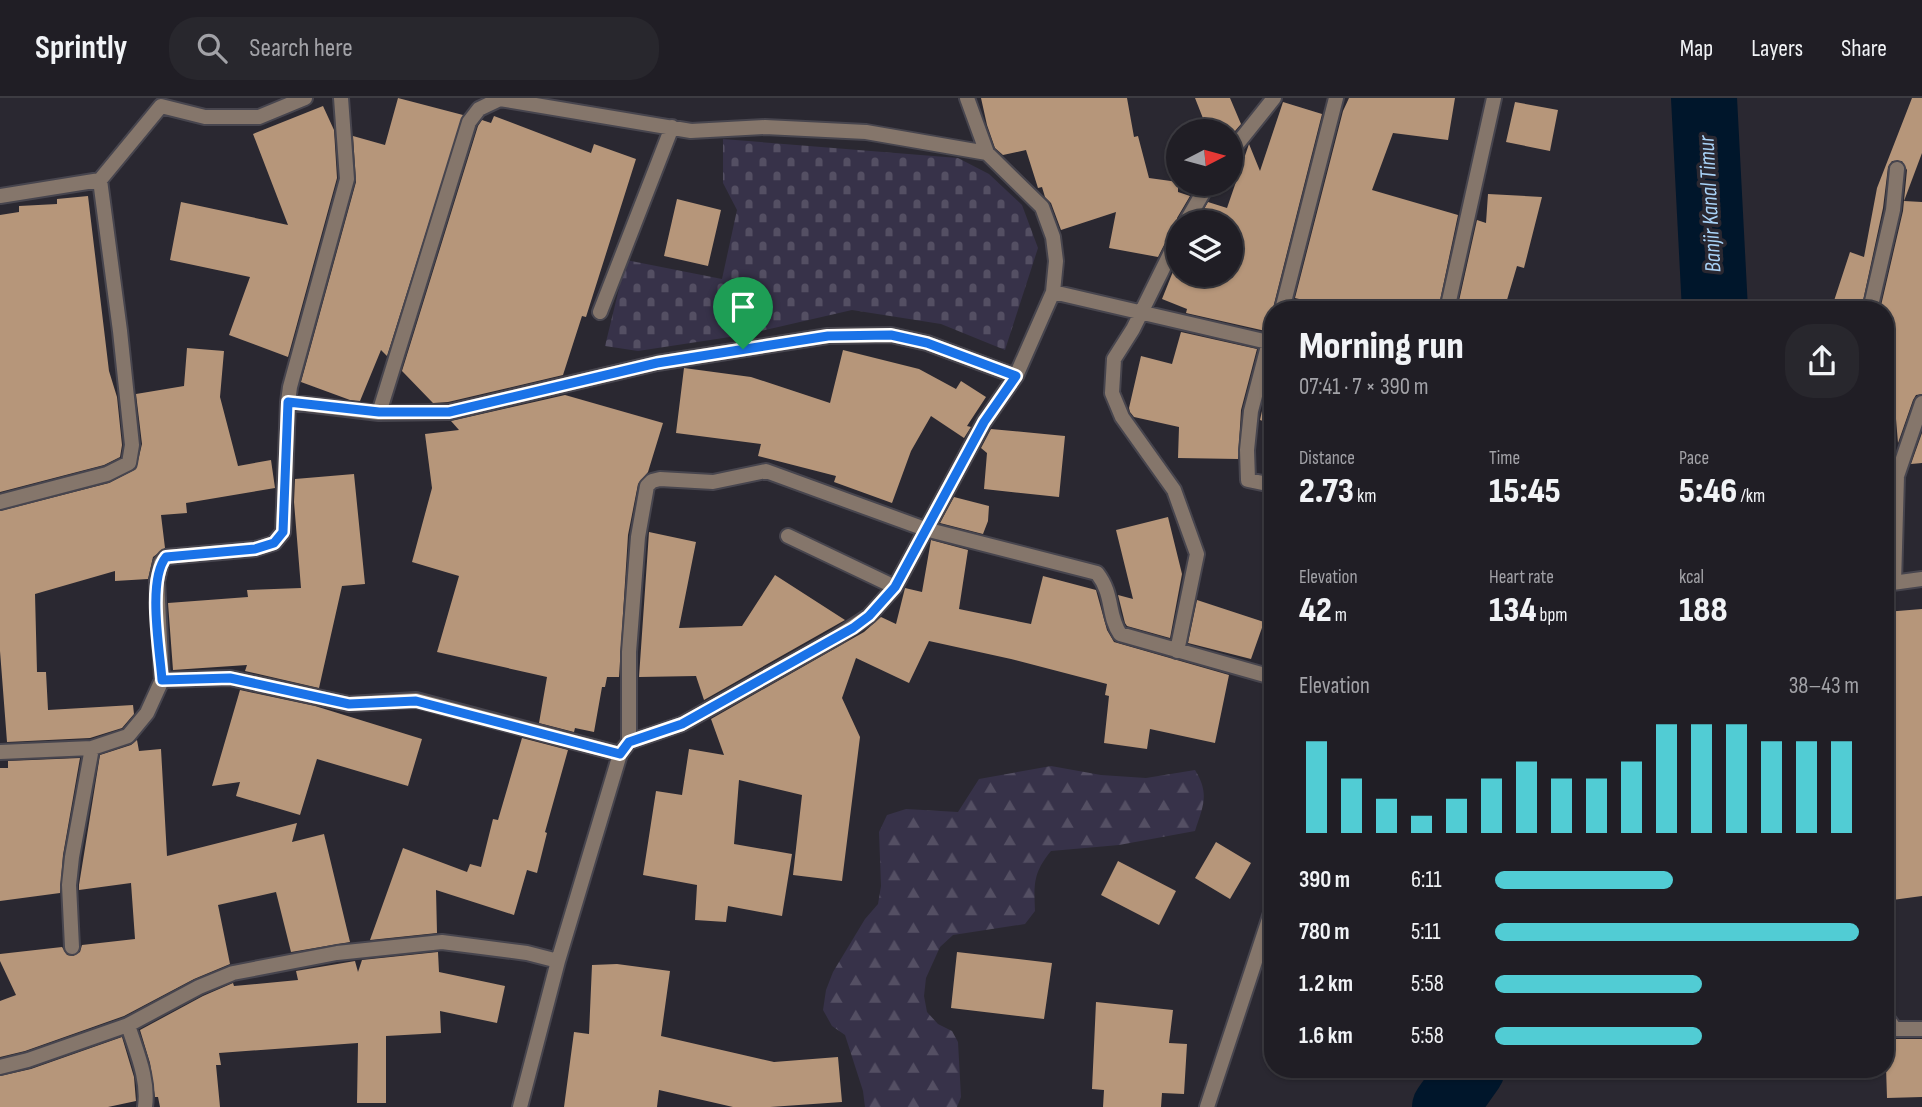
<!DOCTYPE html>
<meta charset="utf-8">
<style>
:root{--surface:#201e25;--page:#28272d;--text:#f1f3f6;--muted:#a2a2a7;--line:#3d3c42;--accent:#51ccd4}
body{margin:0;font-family:"Sofia Sans Condensed",sans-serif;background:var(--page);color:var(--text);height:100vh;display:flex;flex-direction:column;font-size:26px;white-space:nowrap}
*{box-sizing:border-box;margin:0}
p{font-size:23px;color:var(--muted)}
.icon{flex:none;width:38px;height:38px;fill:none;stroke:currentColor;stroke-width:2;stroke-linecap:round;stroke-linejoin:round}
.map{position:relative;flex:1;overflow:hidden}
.sheet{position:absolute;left:1264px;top:203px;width:630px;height:777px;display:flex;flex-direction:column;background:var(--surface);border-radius:28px;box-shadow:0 2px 5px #0004,0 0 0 2px var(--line)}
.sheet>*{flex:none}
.needle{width:46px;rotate:84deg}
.fabs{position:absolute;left:1166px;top:21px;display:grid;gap:14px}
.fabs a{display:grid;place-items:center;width:77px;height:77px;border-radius:50%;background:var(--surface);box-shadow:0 2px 5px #0004,0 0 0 2px var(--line);font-size:35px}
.pin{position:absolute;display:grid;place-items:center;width:60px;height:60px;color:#fff;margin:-72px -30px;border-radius:50% 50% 50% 0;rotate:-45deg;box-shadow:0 0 7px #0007}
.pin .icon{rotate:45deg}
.round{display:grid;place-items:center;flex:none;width:74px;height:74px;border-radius:28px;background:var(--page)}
.summary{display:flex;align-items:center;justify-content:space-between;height:119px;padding:0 35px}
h1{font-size:38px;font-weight:800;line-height:52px}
.metrics{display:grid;grid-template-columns:repeat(3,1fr);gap:10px;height:119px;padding:7px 35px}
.metrics div{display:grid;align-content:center}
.metrics b{font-size:35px;font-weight:800}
.metrics small{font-size:19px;font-weight:400}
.metrics p{font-size:19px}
.chart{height:196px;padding:14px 35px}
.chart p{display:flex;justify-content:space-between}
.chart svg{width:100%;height:126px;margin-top:7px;stroke:var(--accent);stroke-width:6}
ul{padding:0 35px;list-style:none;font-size:23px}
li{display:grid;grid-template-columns:112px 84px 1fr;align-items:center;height:52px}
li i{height:18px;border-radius:9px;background:var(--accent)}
header{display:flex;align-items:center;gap:42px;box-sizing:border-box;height:98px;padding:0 35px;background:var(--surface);border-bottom:2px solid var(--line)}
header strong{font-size:33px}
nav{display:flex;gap:38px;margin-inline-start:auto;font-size:24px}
.search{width:490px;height:63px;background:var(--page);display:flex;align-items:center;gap:18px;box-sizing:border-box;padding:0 24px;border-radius:28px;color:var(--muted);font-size:26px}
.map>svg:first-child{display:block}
</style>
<header>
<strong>Sprintly</strong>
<div class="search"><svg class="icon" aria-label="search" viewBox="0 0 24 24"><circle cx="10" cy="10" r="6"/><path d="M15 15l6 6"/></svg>Search here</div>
<nav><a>Map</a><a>Layers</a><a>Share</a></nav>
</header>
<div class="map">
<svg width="1922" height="1009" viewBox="0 0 1922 1009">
<defs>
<pattern id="forest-firs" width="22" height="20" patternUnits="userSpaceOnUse" patternTransform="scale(1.75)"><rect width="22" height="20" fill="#373249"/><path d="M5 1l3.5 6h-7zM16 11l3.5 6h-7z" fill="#544f63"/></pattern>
<pattern id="cemetery-stones" width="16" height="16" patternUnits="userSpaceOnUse" patternTransform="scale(1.75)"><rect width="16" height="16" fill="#373249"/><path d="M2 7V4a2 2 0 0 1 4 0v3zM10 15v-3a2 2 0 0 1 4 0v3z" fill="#544f63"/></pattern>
</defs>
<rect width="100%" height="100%" fill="#2a2831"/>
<!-- forest -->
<path fill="url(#forest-firs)" d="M1051 668 1101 677 1146 680 1195 672C1210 696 1203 708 1195 733L1119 747 1051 753C1033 775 1034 786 1035 813L1025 826 953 837 940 849 926 880 924 898 927 914 938 926 952 933 958 944 961 999 957 1009H865L863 993 845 937 832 928 823 912 826 892 833 874 865 821 878 806 881 788 879 734 887 717 906 711 958 714 979 681Z"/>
<!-- cemetery -->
<path fill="url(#cemetery-stones)" d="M723 41 958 60 989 76 1022 107 1038 150 1005 252 941 226 852 212 743 237 638 253 605 248 626 162 722 181 737 112 723 85Z"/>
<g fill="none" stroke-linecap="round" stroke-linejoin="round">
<!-- river -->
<path stroke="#00162b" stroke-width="66" d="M1704 0 1715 212
M1445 1009 1472 971"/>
</g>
<!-- building -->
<path fill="#b6967a" d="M398 0 463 17 387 258 381 252 360 303 350 302 301 284 356 84 353 38 385 47Z
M981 0H1127L1134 39 1138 38 1149 80 1178 84V94L1190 98 1177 120 1178 130 1170 135 1158 159 1109 150 1116 114 1061 132 1051 105 1045 99 1042 89 1038 90 1026 52 1003 57 995 50 987 27Z
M1195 0H1230L1241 26 1235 33H1208Z
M1349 0H1455L1448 42 1393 35 1372 92 1458 117 1438 212H1344L1295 200 1343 13Z
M1912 0H1922V55L1904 103 1922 104V296L1916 297 1913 302 1898 345 1896 321 1892 333 1885 332V212H1880L1903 113 1907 72 1902 63H1892L1888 69 1883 110 1861 212H1831L1850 154 1864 159 1877 90Z
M1283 4 1322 16 1273 210 1270 234 1186 215 1187 211 1162 201 1176 166 1178 162V177H1230V124H1197L1208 104 1227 110 1249 46 1260 73Z
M1515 4 1558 12 1550 53 1506 44Z
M323 8 334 32 337 80 288 259 229 237 250 179 170 162 181 104 288 127 253 36Z
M494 18 591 55 594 46 636 61 586 219 582 218 563 277 448 304 433 305 402 273 478 28 482 22 491 25Z
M1488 96 1542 99 1524 170 1517 168 1504 212H1457L1477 122 1486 125Z
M88 98 109 273 117 299 122 347 120 359 104 367 0 394V117L19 114V108L57 106V101Z
M677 101 721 112 708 168 664 158Z
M1181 234 1257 251 1241 312 1238 361 1178 360 1179 329 1134 319 1130 314 1129 310 1141 258 1172 266Z
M187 250 224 253 220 299 238 368 271 362 275 390 186 405 187 415 161 417 165 450 153 459 148 481 115 483V473L35 496 37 574H46L48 612 133 607 134 616 122 630 90 640 7 644 0 553V413L109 385 136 371 142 346 136 296 184 288Z
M843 252 919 271 956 291 961 283 986 299 967 328 971 329 964 340 931 318 911 353 892 405 834 384 836 378 758 358 761 346 676 335 684 270 751 279 830 305Z
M1266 295 1272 296V326L1260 322Z
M565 297 663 325 648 374 638 386 628 437 619 579H607L605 589H602L594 634 575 630 574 634 539 625 547 579 437 554 459 478 412 464 432 390 425 336 459 332 451 323Z
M991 331 1065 338 1059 399 984 391 987 355 981 350Z
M1922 335V365L1911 366Z
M354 376 365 486 342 488 319 590 245 573 247 567 173 572 168 505 248 499 247 492 301 490 294 404 295 381Z
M954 399 989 408 988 423 983 436 940 425Z
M1168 419 1182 476 1170 540 1127 528 1125 525 1118 497 1133 501 1116 432Z
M649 434 696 444 679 530 742 528 775 477 845 522 704 602 696 578 639 579Z
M931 442 968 452 959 511 1031 526 1043 478 1096 492 1107 532 1114 544 1229 577 1215 645 1150 631 1147 651 1104 645 1109 598 1105 597 1107 586 1011 561 929 543 909 585 856 560 842 600 860 639 842 783 793 777 802 697 739 682 734 746 792 756 782 818 728 808 726 824 695 822 697 787 643 777 656 693 682 697 689 651 724 657 711 621 864 534 881 519 896 526 905 490 922 494Z
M1197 502 1264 524 1251 561 1188 545Z
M1922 511V798L1885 803V758H1888L1885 654H1892L1885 597V514Z
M240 592 315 608 422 641 408 688 317 661 300 717 236 698 240 684 212 688Z
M522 640 568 652 545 734 547 735 537 775 527 772 514 817 436 792 437 835 370 842 403 750 467 774 470 766 481 769 493 721 498 722Z
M137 642 139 653 161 651 167 758 297 725 292 744 324 736 350 844 291 854 276 794 218 807 230 866 194 881 124 918 25 953 0 959V903L16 897 0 863V856L62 849 67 857 73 858 80 854 82 847 135 841 131 785 79 792V787L100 657 131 647Z
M80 660 63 757 60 795 0 803V670H8V663Z
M1216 744 1251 765 1230 801 1195 780Z
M1118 763 1176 793 1159 827 1101 797Z
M438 854 439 874 505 888 497 925 440 913 441 935 386 938V1005H357L358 945 219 955 221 967H216L220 1009H160L158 999H155L150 965 140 932 203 898 233 885 234 888 298 882 296 873 355 863 358 874 362 862Z
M957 854 1052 865 1044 921 951 910Z
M617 866 670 873 661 938 774 964 838 959 842 1004 770 1009H733L659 992 657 1009H564L574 934 589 936 592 867Z
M1096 904 1173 912 1169 945 1187 946 1184 996 1162 995 1161 1009H1103L1104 992 1092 991Z
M1887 936 1894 941H1922V999L1887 1000 1885 937Z
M122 939 134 979 136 1003 108 1009H0V978L31 971Z"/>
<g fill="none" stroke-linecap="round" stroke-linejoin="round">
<!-- minor casing -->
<g stroke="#47454e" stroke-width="18">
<path id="minor" d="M341 0 347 81 290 289 288 304 379 315 469 24 479 11 500 1 691 33 765 29 866 34 987 55
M1230 55 1274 0
M0 98 100 82 161 8 205 19H259L305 0
M1186 124 1208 86
M1053 194 1272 245
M1282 212 1336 0
M1447 212 1494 0
M1870 212 1893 112 1897 71
M600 214 672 29
M1269 244 1251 313 1247 352 1248 382 1272 387
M379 315 449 314 657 265 828 238 891 237 927 245 1016 278
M0 404 107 376 129 365 132 347 120 233 100 82
M788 438 895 489
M1894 485 1897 378 1922 305
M1885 486 1922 481
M1177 553 1197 456 1174 392 1122 319 1112 295 1114 261 1133 231 1178 140
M162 582 230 580 349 606 416 602 620 656
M629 644V554L638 439 647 388 652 383 660 381 713 384 766 373 925 431 1097 475C1114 497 1107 516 1120 536L1272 579
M0 654 92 650 128 638 147 615 162 582 157 483 161 465 166 459 255 451 274 445 283 434 288 304
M72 849 69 787 72 759 92 650
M1885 906 1887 920 1895 931H1922
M128 927C136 953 149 981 145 1009
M0 969 28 962 128 927 199 889 233 875 337 855 442 844 527 855 558 863
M520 1009 558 863 620 656 629 644 682 626 837 539 869 518 895 489 984 324 1016 278 1053 194 1056 163 1053 139 1042 109 987 55 967 0
M1207 1009 1272 812"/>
</g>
<!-- minor -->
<use href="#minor" stroke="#85766b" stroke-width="14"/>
</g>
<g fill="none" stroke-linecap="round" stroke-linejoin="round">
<!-- route casing -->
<g stroke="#fff" stroke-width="14">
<path id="route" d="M891 237 927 245 1016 278 984 324 895 489 869 518 853 530 682 626 629 644 620 656 416 603 349 606 230 580 162 582C160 553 147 482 166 459L255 451 274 445 283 434 288 304 379 314H449L657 265 828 238Z"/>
</g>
<!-- route -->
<use href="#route" stroke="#1a73e8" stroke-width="9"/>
</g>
<g text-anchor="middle" stroke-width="7" stroke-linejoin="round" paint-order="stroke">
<!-- water labels -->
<g font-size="23" font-style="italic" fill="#a9d3f8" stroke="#2a2831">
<text transform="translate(1709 106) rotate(-93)" y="8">Banjir Kanal Timur</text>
</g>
</g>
</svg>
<div class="fabs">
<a><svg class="needle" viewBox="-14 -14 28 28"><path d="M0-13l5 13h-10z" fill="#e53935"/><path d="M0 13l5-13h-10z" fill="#a2a2a7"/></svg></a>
<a><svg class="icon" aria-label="layers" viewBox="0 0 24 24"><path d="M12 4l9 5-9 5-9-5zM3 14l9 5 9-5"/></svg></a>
</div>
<div class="pin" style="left:743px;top:251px;background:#1e9e55"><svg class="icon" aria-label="arrive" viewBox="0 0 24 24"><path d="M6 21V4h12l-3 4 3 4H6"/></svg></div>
<section class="sheet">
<div class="summary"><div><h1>Morning run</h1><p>07:41 · 7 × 390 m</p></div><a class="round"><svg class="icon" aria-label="share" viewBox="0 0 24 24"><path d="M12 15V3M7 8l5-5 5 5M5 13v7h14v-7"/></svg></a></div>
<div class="metrics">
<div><p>Distance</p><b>2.73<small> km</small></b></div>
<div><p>Time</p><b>15:45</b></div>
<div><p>Pace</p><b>5:46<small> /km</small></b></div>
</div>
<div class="metrics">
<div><p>Elevation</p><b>42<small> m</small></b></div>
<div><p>Heart rate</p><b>134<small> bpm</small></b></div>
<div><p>kcal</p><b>188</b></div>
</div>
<div class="chart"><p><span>Elevation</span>38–43 m</p>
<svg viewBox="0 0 160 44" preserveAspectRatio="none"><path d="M5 44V12M15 44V25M25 44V32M35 44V38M45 44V32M55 44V25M65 44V19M75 44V25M85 44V25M95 44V19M105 44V6M115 44V6M125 44V6M135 44V12M145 44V12M155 44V12"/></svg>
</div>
<ul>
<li><b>390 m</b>6:11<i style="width:49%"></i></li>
<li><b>780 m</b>5:11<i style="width:100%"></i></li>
<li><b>1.2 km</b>5:58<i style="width:57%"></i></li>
<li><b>1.6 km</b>5:58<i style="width:57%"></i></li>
</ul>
</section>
</div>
